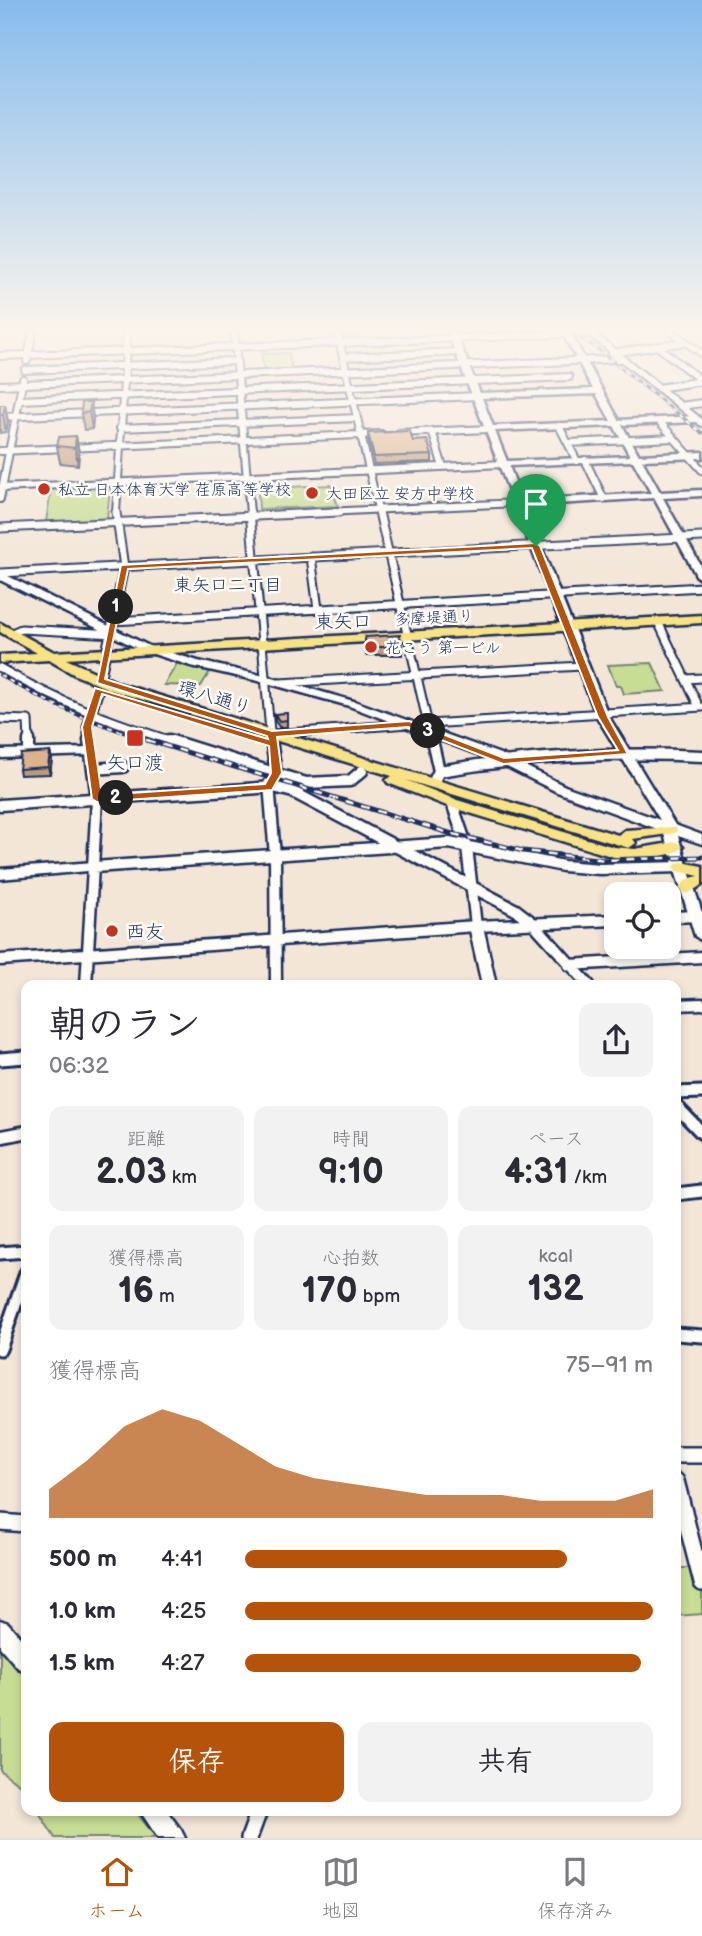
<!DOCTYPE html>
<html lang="ja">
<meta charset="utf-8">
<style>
:root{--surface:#fff;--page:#f2f2f3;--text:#2b2b33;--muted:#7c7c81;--line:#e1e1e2;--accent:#b45309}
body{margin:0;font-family:"Balsamiq Sans","Klee One",sans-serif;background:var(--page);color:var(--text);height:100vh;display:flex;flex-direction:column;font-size:26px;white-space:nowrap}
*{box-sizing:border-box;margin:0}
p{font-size:23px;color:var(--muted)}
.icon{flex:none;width:38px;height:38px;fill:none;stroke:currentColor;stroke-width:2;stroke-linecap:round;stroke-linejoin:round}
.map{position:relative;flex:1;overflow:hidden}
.drawer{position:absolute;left:21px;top:980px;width:660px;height:836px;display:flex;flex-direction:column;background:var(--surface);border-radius:14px;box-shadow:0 4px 10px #0003}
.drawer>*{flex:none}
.controls{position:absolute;left:604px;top:882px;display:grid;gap:14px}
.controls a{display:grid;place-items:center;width:77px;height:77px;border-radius:14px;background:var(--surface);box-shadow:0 4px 10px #0003;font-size:35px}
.pin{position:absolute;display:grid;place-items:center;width:60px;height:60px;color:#fff;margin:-72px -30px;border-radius:50% 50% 50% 0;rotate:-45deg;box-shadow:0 0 7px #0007}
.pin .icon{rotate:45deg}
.km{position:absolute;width:35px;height:35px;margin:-18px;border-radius:50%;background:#222;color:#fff;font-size:19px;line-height:35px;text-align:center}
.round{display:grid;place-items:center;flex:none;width:74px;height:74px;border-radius:14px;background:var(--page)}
.summary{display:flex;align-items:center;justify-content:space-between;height:119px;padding:0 28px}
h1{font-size:38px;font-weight:700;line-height:52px}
.stats{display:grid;grid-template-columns:repeat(3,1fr);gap:10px;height:119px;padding:7px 28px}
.stats div{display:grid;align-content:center;border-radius:14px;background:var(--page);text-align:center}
.stats b{font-size:35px;font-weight:700}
.stats small{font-size:19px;font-weight:400}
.stats p{font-size:19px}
.chart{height:196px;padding:14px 28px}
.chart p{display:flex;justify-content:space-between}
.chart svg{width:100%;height:126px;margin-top:7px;fill:var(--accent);opacity:.7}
.cta{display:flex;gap:14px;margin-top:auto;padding:14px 28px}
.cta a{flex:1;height:80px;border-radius:14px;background:var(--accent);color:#fff;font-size:28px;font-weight:700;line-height:80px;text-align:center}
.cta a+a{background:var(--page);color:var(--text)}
ul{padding:0 28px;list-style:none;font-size:23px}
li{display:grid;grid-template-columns:112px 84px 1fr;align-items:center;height:52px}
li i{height:18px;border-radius:9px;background:var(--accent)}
.dock{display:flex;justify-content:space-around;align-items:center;height:98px;border-top:2px solid var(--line);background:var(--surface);font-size:19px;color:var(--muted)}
.dock a{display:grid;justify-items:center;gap:4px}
.dock .current{color:var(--accent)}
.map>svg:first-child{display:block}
</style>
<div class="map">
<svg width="702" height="1838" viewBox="0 0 702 1838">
<rect width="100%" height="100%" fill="#f3e6d7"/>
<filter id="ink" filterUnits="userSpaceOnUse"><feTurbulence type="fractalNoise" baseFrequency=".0143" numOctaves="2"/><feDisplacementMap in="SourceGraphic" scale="14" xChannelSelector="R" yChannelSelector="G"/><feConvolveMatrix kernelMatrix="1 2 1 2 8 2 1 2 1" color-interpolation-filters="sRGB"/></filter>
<g filter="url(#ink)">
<!-- green -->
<path fill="#c7dd93" stroke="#718678" stroke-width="2" d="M289 353 292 370 264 371 261 354Z
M331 485 338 506 259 509 258 493 269 492 268 488Z
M110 486 107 519 46 522 51 489Z
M178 662 211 670 201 686 164 685Z
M652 663 665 691 624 694 621 686H616L608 665Z
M676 1568H697L702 1583V1614L676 1616Z
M0 1647 26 1678V1794L20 1785 0 1770Z
M38 1811H135L157 1838H55Z"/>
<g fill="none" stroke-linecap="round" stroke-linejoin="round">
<!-- primary-tunnel -->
<path stroke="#c8c1bf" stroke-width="15" stroke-dasharray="15 8" stroke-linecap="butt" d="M634 851 702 872"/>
<!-- street-far4 casing -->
<g stroke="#1b2f5e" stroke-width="10">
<path id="street-far4" d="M234 331 250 513
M337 331 379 513
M588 331 702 423
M671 331 702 354
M657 346 702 381
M612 353 686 342
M0 356 590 333
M343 357 459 352
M27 361 33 331
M25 370 236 361
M0 385 620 359
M658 388 702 381
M19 400 569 377
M680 406 702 403
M0 417 477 396
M659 421 702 470
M559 426 577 461
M120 428 357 418
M432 431 443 467
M399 433 489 429
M568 443 674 438
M0 451 381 434
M585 460 604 499
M0 488 503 464
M0 499 23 379
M116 513 127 331
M303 513 519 503"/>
</g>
<!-- street-far3 casing -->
<g stroke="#1b2f5e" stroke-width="11">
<path id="street-far3" d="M250 512 271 742
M379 512 432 742
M0 528 339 512
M311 557 318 609
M0 573 702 537
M114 621 702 587
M658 622 699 707
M12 633 21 629 115 634
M0 668C60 703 109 721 175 742
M686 679 702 678
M100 681 124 567 116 512
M280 683 582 666
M0 719 28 720 29 742
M428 724 702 707
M272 734 409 724
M89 742 87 727 99 690"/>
</g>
<!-- street-far2 casing -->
<g stroke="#1b2f5e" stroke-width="15">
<path id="street-far2" d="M29 740V754
M169 740 306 783 350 781 362 771
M271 740 276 773 269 784 275 856 276 985
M432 740 439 771
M93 769 123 767
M435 779 439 771C526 756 613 752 702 756
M452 803 467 847 476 926
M0 805 274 787 293 792 516 910 533 923 589 985
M94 867 449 843 563 866 600 869 682 867
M668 917 702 916
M0 960 476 926 616 920
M569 965 702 957
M86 985 97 799 89 740
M676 1005 702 1004"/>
</g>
<!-- street-far1 casing -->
<g stroke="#1b2f5e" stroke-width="17">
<path id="street-far1" d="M0 1059 26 1057
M676 1093 702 1092
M676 1106 702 1133
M0 1137 26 1132
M676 1194 702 1191
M0 1253 26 1251
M676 1334 702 1336
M0 1349 26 1273"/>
</g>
<!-- street casing -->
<g stroke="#1b2f5e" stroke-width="20">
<path id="street" d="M676 1455H702
M676 1481 702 1583
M0 1522 26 1524
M249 1838 259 1811"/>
</g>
<!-- secondary casing -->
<g stroke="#1b2f5e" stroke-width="5">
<path id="secondary" d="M447 331H455L480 393 593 389 563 334 567 332 571 334 619 420 697 416 701 419 697 422 622 425 639 455 702 452V458L642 460 660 492 702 490V496L663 498 702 568V580L697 577 654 498 525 506 609 717 675 825 702 835V844L678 836 702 913V941L695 936 663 831 557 792 495 761 349 706 263 682 191 666 141 650 0 580V573L4 574 149 646 198 661 269 677 357 702 503 755 565 786 660 820 597 717ZM596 394 611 421 493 426 482 398ZM614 426 630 456 507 461 495 431ZM633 461 651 493 522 500 509 466Z
M90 748 94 749 96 752 94 755 0 758V750Z
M94 862 99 864 101 867 99 870 0 879V869Z
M476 921 483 926 496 985H482L469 926Z
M0 1620 8 1623 26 1644V1671L18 1668 0 1647Z
M140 1811H167L181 1830 185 1838H158Z"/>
</g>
<!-- primary casing -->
<g stroke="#1b2f5e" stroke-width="5">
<path id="primary" d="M702 615V623L66 659 121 684 618 835 625 830 675 827 677 830 675 833 633 839 636 843 629 848 406 780 457 800 614 847 635 849 676 842 683 847C672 859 631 859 614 857L447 806 388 783 386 780 392 776 111 690 75 675 49 660 0 663V655L37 653 0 632V623L54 652Z
M682 862 702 866V885L687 894 679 889C684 880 689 878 699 876L677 871 674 867 677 863Z"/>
</g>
<!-- street-far4 -->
<use href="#street-far4" stroke="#fdfcf7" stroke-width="6"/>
<!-- street-far3 -->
<use href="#street-far3" stroke="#fdfcf7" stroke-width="7"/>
<!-- street-far2 -->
<use href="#street-far2" stroke="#fdfcf7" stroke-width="10"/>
<!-- street-far1 -->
<use href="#street-far1" stroke="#fdfcf7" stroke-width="11"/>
<!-- street -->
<use href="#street" stroke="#fdfcf7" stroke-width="15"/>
<!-- secondary -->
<use href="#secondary" fill="#fdfcf7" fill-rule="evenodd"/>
<!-- primary -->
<use href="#primary" fill="#f8e281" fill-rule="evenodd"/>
<!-- rail-far1 casing -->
<g stroke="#1b2f5e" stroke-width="3.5">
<path id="rail-far1" d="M567 331 595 347 702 433
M0 675C49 705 98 725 153 742"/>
</g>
<!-- rail casing -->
<g stroke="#1b2f5e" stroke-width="5">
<path id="rail" d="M147 740 449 833 523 851 606 860 702 857"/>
</g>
<!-- rail-far1 -->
<use href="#rail-far1" stroke="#fdfcf7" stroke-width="2" stroke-dasharray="5" stroke-linecap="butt"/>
<!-- rail -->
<use href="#rail" stroke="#fdfcf7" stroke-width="2.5" stroke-dasharray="8" stroke-linecap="butt"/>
</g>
<!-- wall -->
<path fill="#bd9a79" stroke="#1b2f5e" stroke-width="2" d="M91 402 93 419 92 429 84 430 81 413Z
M0 405H5L8 422 6 432 0 433Z
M368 433 413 441 432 455V462L374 464 368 440Z
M76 436 79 453 78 465 60 463 57 446Z
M365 637 402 647V655H366Z
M287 713V727H279L275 721V714Z
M50 752 52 759 50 774 20 775 19 769Z"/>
<!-- shaded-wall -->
<path fill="#9a7d63" stroke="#1b2f5e" stroke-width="2" d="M91 402 93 419 92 429 89 412Z
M5 405 8 422 6 432 3 415Z
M76 436 79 453 78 465 75 448Z
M50 752 52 759 50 774 48 767Z"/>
<!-- building -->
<path fill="#dcb38d" stroke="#1b2f5e" stroke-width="2" d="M82 402H91L89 412 81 413Z
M0 405H5L3 415H0Z
M410 431 413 441 427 440 432 455 374 457 368 433Z
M76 436 75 448 57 446 59 437Z
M400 635 402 647H366L365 637Z
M287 713V720L279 721 275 714Z
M50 752 48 767 19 769 21 754Z"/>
</g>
<!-- sky -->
<linearGradient id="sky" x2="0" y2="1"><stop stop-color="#87bbec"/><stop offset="0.56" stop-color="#faf4ed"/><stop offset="1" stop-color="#faf4ed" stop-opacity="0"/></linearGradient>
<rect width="702" height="588" fill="url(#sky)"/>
<!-- route -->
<path fill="#b45309" stroke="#fff" stroke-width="2" fill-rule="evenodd" d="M536 543 540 546 608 717 628 754 503 764 408 727 277 737 282 773 272 790 97 802 92 799 82 727 95 688 268 739 267 736 97 683 121 565ZM532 548 598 717 618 750 504 758 409 721 272 731 105 679 128 569ZM102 694 269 746 271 773 265 784 102 795 92 727Z"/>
<!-- markers -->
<g fill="#c8321e" stroke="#fdfcf7" stroke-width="2.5">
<circle cx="44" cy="489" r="7"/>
<circle cx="312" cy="493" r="7"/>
<circle cx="371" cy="647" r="7"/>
<rect x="126" y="729" width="18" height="18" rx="3.5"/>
<circle cx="112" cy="931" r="7"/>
</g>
<g text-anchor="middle" stroke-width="5" stroke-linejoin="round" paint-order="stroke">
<!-- far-poi labels -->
<g font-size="16" fill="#1b2f5e" stroke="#fdfcf7" text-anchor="start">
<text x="58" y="495">私立 日本体育大学 荏原高等学校</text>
<text x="326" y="499">大田区立 安方中学校</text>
<text x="385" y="653">花こう 第一ビル</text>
</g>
<!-- far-street labels -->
<g font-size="16" fill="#1b2f5e" stroke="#fdfcf7">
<text transform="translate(434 617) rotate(-3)" y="6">多摩堤通り</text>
</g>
<!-- far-neighbourhood labels -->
<g font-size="18" fill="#1b2f5e" stroke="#fdfcf7">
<text x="228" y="591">東矢口二丁目</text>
</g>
<!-- far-quarter labels -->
<g font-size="19" fill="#1b2f5e" stroke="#fdfcf7">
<text x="343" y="628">東矢口</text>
</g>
<!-- street labels -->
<g font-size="19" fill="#1b2f5e" stroke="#fdfcf7">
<text transform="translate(215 697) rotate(17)" y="7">環八通り</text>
</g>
<!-- poi labels -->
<g font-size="19" fill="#1b2f5e" stroke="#fdfcf7">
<text x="135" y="769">矢口渡</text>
<text x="126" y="938" text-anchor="start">西友</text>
</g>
</g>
</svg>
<div class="controls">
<a><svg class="icon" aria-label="locate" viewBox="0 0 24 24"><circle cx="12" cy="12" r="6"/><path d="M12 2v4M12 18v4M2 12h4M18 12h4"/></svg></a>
</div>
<div class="pin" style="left:536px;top:546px;background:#1e9e55"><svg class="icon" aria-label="arrive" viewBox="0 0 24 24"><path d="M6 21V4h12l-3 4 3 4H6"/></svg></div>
<b class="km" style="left:116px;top:607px">1</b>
<b class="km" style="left:116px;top:798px">2</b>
<b class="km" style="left:428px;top:731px">3</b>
<section class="drawer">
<div class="summary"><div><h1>朝のラン</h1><p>06:32</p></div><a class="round"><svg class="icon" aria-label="share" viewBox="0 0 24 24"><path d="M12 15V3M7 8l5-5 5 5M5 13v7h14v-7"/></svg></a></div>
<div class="stats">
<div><p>距離</p><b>2.03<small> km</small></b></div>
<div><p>時間</p><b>9:10</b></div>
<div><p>ペース</p><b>4:31<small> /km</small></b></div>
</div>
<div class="stats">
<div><p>獲得標高</p><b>16<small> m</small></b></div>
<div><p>心拍数</p><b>170<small> bpm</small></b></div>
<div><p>kcal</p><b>132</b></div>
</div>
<div class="chart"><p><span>獲得標高</span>75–91 m</p>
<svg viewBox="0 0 160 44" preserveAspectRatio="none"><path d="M0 44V34L10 24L20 12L30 6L40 10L50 18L60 26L70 30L80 32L90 34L100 36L110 36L120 36L130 38L140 38L150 38L160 34V44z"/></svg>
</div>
<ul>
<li><b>500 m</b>4:41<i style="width:79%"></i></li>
<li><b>1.0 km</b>4:25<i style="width:100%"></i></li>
<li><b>1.5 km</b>4:27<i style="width:97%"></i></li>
</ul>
<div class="cta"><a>保存</a><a>共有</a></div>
</section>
</div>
<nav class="dock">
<a class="current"><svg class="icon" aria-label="home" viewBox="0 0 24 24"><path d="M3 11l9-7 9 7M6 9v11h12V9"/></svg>ホーム</a>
<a><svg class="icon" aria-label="map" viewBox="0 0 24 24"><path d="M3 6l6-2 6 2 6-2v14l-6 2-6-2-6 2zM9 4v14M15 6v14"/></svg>地図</a>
<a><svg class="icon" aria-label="saved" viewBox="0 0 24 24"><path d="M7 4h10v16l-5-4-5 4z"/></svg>保存済み</a>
</nav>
